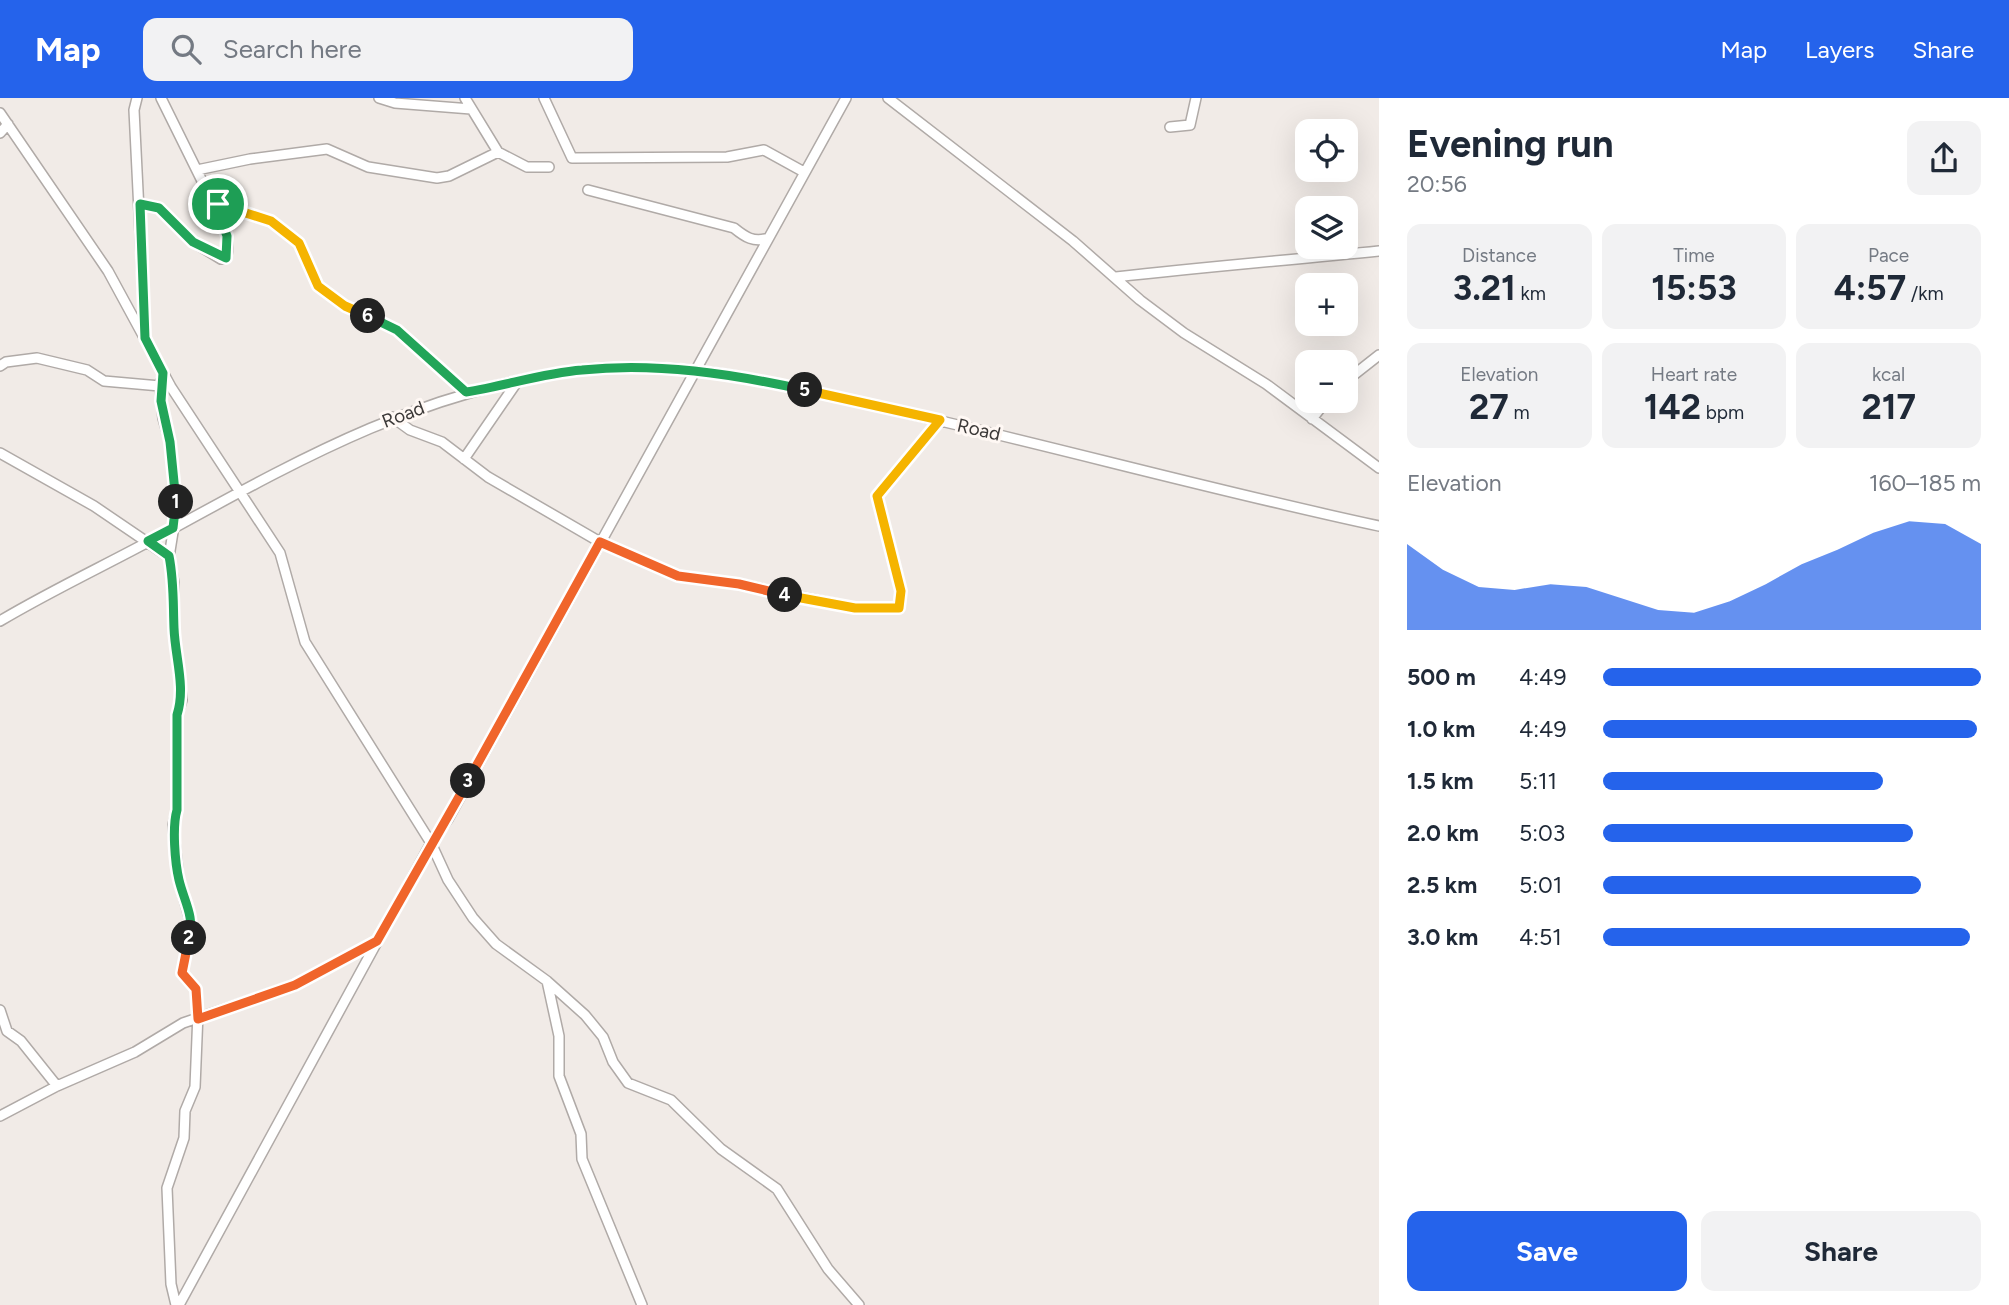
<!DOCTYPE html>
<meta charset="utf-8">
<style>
:root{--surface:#fff;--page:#f2f2f3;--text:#1f2937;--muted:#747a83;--accent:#2563eb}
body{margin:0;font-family:Figtree,sans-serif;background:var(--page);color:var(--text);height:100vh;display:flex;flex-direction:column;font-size:26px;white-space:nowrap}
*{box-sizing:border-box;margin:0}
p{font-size:23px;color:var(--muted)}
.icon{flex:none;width:38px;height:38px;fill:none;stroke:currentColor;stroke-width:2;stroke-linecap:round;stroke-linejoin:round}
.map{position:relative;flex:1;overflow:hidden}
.side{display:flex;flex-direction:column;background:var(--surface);width:630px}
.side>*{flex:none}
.tools{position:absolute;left:1295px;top:21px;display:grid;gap:14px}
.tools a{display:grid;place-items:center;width:63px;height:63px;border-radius:14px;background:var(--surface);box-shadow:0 7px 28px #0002;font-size:35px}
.pin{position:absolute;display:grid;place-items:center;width:60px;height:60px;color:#fff;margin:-30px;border:4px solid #fff;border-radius:50%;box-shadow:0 2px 7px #0007}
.km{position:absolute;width:35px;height:35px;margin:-18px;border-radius:50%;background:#222;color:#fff;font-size:19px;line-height:35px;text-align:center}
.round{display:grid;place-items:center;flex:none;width:74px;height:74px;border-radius:14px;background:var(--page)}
.head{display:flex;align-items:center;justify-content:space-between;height:119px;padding:0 28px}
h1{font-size:38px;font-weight:700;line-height:52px}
.stats{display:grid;grid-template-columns:repeat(3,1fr);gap:10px;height:119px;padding:7px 28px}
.stats div{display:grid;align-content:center;border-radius:14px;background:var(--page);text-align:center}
.stats b{font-size:35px;font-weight:700}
.stats small{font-size:19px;font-weight:400}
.stats p{font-size:19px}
.chart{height:196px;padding:14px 28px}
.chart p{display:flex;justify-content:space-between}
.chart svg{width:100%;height:126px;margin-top:7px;fill:var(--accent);opacity:.7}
.button{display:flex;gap:14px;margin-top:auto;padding:14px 28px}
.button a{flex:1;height:80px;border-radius:14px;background:var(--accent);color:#fff;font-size:28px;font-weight:700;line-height:80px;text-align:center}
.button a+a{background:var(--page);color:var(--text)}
ul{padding:0 28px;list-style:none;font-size:23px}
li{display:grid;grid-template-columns:112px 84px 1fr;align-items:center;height:52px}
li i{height:18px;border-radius:9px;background:var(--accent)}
header{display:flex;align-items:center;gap:42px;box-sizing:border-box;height:98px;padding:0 35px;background:var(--accent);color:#fff}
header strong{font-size:33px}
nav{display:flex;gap:38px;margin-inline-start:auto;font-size:24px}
.search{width:490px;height:63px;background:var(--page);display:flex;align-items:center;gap:18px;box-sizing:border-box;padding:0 24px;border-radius:14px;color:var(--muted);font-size:26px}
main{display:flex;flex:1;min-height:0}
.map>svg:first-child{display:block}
</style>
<header>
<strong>Map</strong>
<div class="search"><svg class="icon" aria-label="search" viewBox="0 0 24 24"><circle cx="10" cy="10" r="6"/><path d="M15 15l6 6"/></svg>Search here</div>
<nav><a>Map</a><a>Layers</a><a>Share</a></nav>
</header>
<main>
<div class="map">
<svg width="1379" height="1207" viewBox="0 0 1379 1207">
<rect width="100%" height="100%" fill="#f1ebe7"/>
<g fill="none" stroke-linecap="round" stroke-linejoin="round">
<!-- minor casing -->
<g stroke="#b0aaa7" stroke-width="12">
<path id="minor" d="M137 0 134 12 145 235
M161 0 207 93 218 106
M379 0 395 5 471 11
M465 0 498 54
M544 0 572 60 727 59 764 52 804 74
M888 0 1073 143 1140 202 1184 235 1266 286 1379 370
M0 15 108 173 171 289 280 455 305 544 431 745 448 782 473 820 496 846 547 883 559 938V978L581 1036 582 1061 642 1207
M1170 29 1190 27 1196 0
M0 35 8 26
M197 72 250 61 327 51 368 69 437 80 449 78 498 54 527 69H549
M588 92 734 130C745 139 754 145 768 140
M140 106 159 110 193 144 221 161 226 160C232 144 222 125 216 109L218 106 271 123 299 145 318 188 345 208 397 232 466 294
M1116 179C1204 169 1291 162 1379 153
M0 268 6 264 37 260 87 272 104 283 160 288 161 283
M1346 283 1379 257
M160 288 163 320 170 344 177 409 169 459 174 485V533L182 602 177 617V712L173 727 179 783 192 829 182 875 196 891 198 915 195 989 185 1013 184 1040 167 1090 171 1186 176 1207
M392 319 410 332 442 344 488 379 600 444 678 478 739 486 855 510H899L901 493 877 398 940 322
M1312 321 1326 303
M0 355 94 408 169 459
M464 361 517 284
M0 523C52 492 108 466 161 437 300 361 419 293 579 272 683 259 789 288 889 311 1053 348 1215 393 1379 428
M547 883 585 917 603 939 613 964 628 985 671 1002 721 1051 777 1091 828 1171 859 1207
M0 912 7 933 21 943 57 988
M0 1018 57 988 135 954 183 925 295 887 377 843
M179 1207 431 745 448 721 846 0"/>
</g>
<!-- minor -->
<use href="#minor" stroke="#fff" stroke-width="9"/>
</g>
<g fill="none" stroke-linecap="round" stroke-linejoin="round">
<!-- split-1 casing -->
<g stroke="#fff" stroke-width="14">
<path id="split-1" d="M176 404 170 344 161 303 163 275 145 240 140 106 159 110 193 144 226 160 227 138 216 109 218 106"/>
</g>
<!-- split-2 casing -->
<g stroke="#fff" stroke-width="14">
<path id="split-2" d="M176 404 173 430 148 443 169 458C174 483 173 505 174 530 175 559 186 589 177 617V712C172 729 175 765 179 782 184 803 195 819 189 840"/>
</g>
<!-- split-3 casing -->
<g stroke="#fff" stroke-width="14">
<path id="split-3" d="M189 840 182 875 196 891 198 921 295 887 377 843 468 683"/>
</g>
<!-- split-4 casing -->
<g stroke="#fff" stroke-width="14">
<path id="split-4" d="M468 683 600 444 678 478 739 486 785 497"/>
</g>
<!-- split-5 casing -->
<g stroke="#fff" stroke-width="14">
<path id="split-5" d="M785 497 855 510H899L901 493 877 398 940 322 805 292"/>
</g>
<!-- split-6 casing -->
<g stroke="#fff" stroke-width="14">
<path id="split-6" d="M368 218 397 232 466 294C505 288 543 275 582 272 656 264 733 276 805 292"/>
</g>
<!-- split-7 casing -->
<g stroke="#fff" stroke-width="14">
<path id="split-7" d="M218 106 271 123 299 145 318 188 345 208 368 218"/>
</g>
<!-- split-1 -->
<use href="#split-1" stroke="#22a559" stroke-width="9"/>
<!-- split-2 -->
<use href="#split-2" stroke="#22a559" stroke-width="9"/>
<!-- split-3 -->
<use href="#split-3" stroke="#f0652b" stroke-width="9"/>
<!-- split-4 -->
<use href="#split-4" stroke="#f0652b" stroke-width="9"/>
<!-- split-5 -->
<use href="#split-5" stroke="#f5b400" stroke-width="9"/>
<!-- split-6 -->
<use href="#split-6" stroke="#22a559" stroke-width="9"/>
<!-- split-7 -->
<use href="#split-7" stroke="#f5b400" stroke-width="9"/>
</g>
<g text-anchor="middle" stroke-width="6" stroke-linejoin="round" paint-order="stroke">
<!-- street labels -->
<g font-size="19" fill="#3c3938" stroke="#fff8f4">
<text transform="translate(403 316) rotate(-21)" y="7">Road</text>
<text transform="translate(979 331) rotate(13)" y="7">Road</text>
</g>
</g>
</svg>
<div class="tools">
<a><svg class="icon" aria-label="locate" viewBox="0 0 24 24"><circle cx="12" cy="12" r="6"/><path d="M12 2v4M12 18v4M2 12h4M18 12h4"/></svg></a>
<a><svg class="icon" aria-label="layers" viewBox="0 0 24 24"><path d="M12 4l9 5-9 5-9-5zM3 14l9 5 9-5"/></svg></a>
<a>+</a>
<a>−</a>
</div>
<div class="pin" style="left:218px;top:106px;background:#1e9e55"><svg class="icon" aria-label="arrive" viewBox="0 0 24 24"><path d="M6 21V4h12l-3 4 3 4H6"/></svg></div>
<b class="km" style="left:176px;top:404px">1</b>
<b class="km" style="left:189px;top:840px">2</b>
<b class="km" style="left:468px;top:683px">3</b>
<b class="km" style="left:785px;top:497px">4</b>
<b class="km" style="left:805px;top:292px">5</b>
<b class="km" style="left:368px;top:218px">6</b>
</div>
<section class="side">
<div class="head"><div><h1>Evening run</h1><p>20:56</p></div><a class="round"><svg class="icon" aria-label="share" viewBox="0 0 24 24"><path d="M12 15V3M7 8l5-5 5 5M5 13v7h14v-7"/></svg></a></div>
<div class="stats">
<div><p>Distance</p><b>3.21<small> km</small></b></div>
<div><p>Time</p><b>15:53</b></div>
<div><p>Pace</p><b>4:57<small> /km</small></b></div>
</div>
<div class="stats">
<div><p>Elevation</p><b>27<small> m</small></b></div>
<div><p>Heart rate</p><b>142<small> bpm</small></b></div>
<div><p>kcal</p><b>217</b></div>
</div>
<div class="chart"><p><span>Elevation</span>160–185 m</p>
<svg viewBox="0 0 160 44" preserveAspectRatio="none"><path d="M0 44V14L10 23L20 29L30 30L40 28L50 29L60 33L70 37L80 38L90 34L100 28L110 21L120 16L130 10L140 6L150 7L160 14V44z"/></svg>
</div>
<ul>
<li><b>500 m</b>4:49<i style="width:100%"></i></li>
<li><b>1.0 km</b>4:49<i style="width:99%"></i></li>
<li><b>1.5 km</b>5:11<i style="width:74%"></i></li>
<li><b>2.0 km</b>5:03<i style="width:82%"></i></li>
<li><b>2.5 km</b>5:01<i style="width:84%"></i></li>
<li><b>3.0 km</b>4:51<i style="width:97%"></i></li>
</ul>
<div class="button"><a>Save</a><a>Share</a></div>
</section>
</main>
